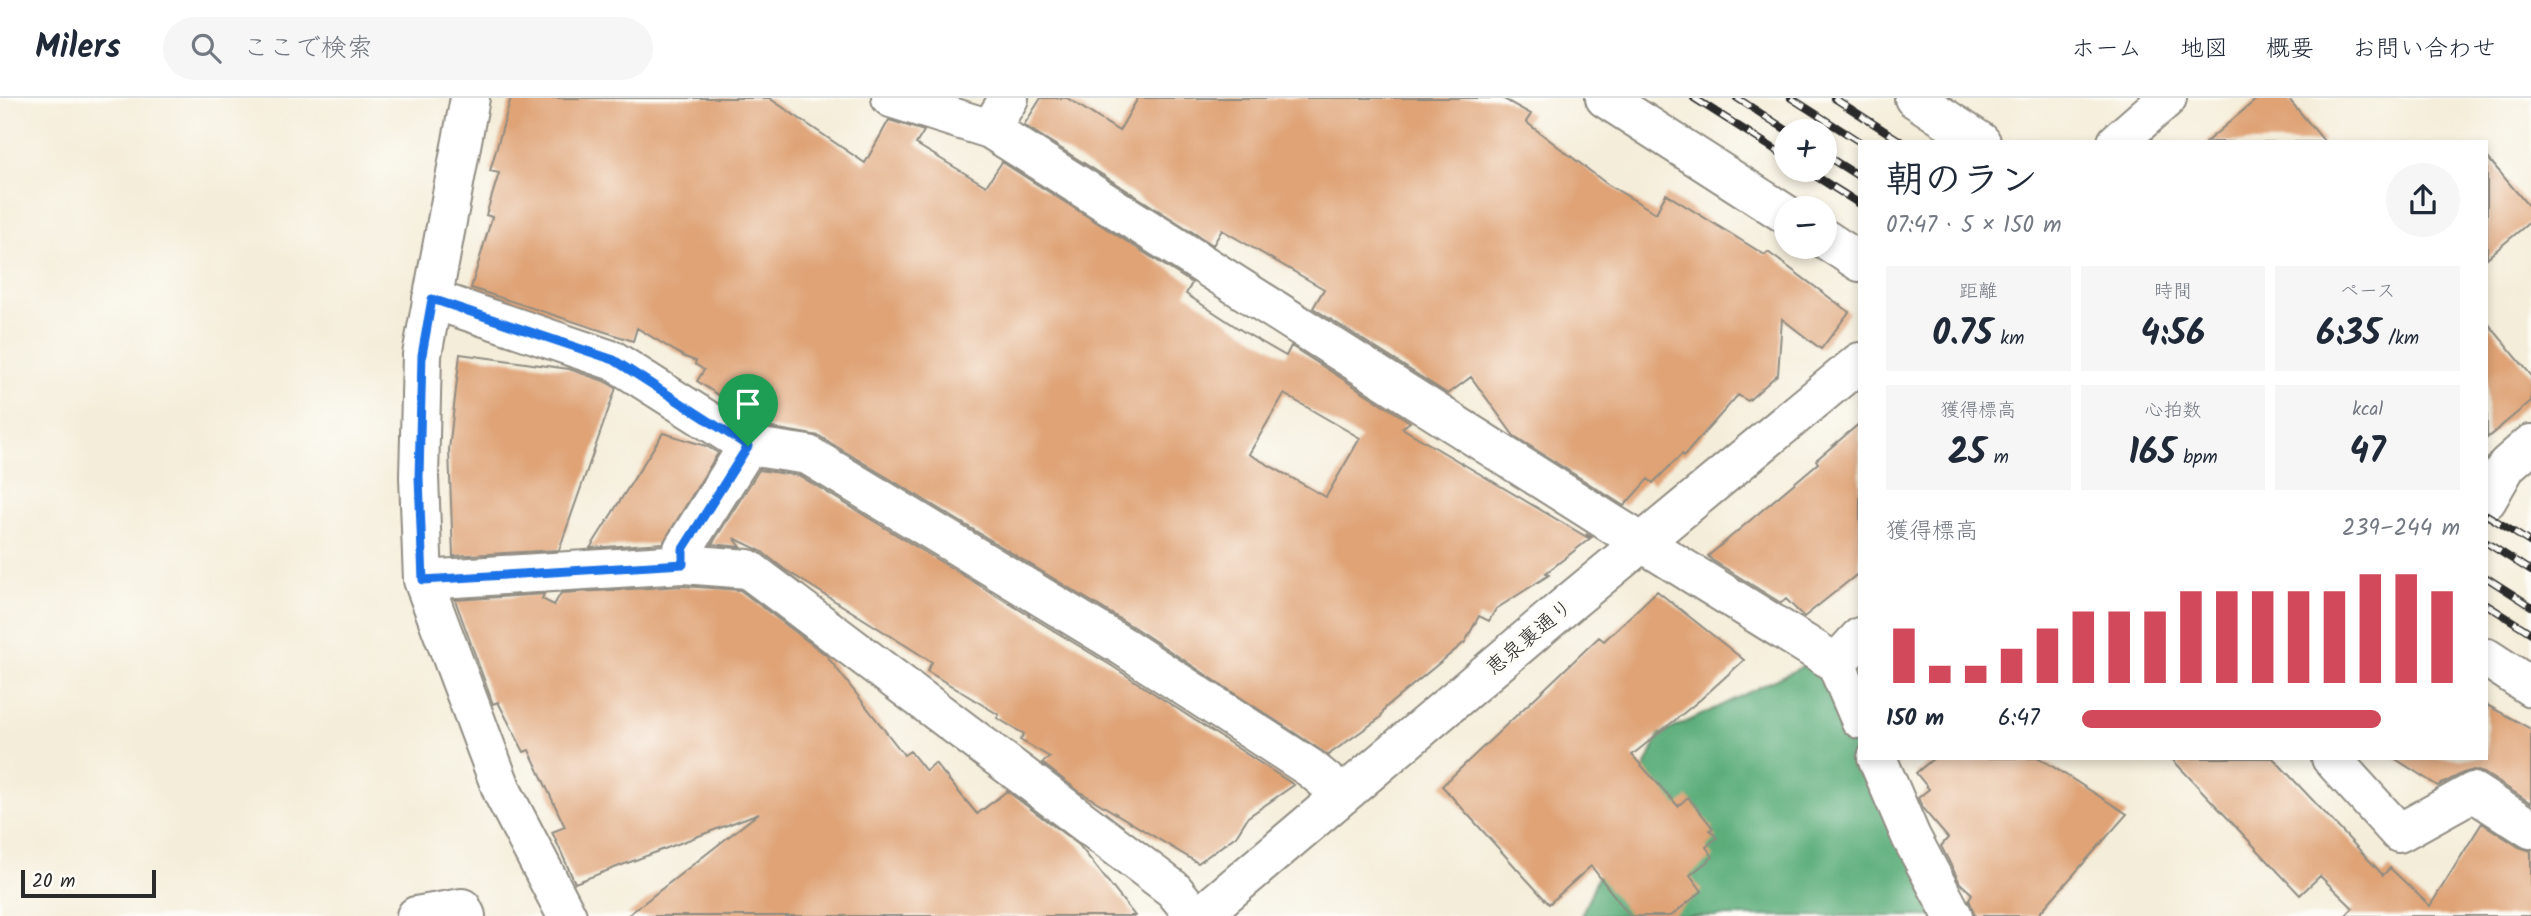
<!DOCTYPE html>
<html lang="ja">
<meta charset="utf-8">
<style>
:root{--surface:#fff;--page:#f6f6f7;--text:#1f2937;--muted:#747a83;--line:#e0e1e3;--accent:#d1495b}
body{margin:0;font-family:Kalam,"Klee One",sans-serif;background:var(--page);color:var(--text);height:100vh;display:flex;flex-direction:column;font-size:26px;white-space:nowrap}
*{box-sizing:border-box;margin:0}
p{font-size:23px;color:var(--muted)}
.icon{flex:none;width:38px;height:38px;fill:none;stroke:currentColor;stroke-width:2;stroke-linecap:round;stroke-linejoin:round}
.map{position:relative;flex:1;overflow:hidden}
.drawer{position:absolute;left:1858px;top:42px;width:630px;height:620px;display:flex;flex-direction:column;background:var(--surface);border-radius:0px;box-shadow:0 4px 10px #0003}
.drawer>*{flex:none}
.buttons{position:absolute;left:1774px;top:21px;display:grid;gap:14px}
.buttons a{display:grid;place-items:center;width:63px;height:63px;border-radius:50%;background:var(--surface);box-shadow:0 4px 10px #0003;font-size:35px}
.scale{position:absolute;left:21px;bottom:18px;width:135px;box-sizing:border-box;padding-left:7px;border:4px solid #2b2b2b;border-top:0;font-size:19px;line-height:24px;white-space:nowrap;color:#2b2b2b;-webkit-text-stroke:5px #fdfcf7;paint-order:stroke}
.pin{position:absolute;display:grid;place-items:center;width:60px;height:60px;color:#fff;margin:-72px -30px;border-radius:50% 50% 50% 0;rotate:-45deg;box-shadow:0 0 7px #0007}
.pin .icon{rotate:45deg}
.round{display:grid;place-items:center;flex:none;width:74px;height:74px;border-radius:37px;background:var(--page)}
.overview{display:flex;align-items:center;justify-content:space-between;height:119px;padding:0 28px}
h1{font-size:38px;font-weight:600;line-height:52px}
.stats{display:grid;grid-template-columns:repeat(3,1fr);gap:10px;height:119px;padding:7px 28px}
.stats div{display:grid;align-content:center;border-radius:0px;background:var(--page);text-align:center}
.stats b{font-size:35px;font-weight:600}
.stats small{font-size:19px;font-weight:400}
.stats p{font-size:19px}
.chart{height:196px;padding:14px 28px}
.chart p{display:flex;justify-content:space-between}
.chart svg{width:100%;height:126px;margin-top:7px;stroke:var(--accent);stroke-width:6}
ul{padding:0 28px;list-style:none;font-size:23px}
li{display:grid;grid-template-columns:112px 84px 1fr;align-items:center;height:52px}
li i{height:18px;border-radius:9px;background:var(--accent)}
header{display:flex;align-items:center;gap:42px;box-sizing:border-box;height:98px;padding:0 35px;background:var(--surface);border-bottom:2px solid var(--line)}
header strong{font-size:33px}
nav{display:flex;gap:38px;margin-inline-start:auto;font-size:24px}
.search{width:490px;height:63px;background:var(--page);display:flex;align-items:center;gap:18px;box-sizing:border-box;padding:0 24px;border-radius:38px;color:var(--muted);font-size:26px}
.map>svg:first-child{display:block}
</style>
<header>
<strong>Milers</strong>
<div class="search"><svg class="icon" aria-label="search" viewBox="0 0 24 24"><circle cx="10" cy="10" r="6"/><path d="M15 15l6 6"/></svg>ここで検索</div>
<nav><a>ホーム</a><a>地図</a><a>概要</a><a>お問い合わせ</a></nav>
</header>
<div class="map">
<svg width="2531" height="818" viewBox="0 0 2531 818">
<rect width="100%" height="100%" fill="#fdfcf7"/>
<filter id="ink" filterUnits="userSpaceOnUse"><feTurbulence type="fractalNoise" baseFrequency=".0143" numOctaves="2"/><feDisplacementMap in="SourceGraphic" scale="14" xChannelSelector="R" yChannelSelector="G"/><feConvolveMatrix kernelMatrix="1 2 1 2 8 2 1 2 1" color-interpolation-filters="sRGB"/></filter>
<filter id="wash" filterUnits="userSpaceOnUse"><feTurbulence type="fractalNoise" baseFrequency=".00686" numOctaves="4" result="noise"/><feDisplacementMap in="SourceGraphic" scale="28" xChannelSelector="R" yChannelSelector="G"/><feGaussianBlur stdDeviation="1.57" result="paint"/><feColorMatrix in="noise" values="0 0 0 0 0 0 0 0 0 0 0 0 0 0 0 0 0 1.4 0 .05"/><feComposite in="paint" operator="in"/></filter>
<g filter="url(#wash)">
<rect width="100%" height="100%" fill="#f4edd9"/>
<!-- forest -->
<path fill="#5cad7a" stroke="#446c52" stroke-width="2" d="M1810 565C1833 590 1860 623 1860 660L1940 818H1581L1659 637Z"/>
<g id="blocks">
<!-- building -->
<path fill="#dfa376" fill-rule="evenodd" d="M511 0H769L865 65 889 22 924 33 916 46 986 88 1002 64 1192 185 1186 196 1244 234 1286 258 1291 248 1410 324 1402 330 1590 441 1586 436 1592 439 1546 475 1549 477 1496 511 1489 523 1479 518 1465 544 1386 609 1380 620 1328 657 1135 530 819 338 767 329 697 283 704 272 695 266 696 263 685 259 637 230 633 243 471 190 492 119 486 117 499 75 490 73ZM1284 296 1360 340 1326 399 1249 356Z
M1041 0H1067L1119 33 1138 0H1502L1531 16 1526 24 1607 86 1656 115 1666 96 1765 157 1768 154 1849 214 1821 251 1782 221 1778 276 1748 303 1738 297 1684 358 1682 356 1653 385 1648 381 1624 408 1514 338 1471 279 1448 296 1313 210 1324 191 1222 132 1213 147 1024 27Z
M2258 0H2288L2325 44H2206Z
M2487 59 2531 111V123L2487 160Z
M2487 224 2531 277V303L2487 340Z
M460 256 569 271 604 283 616 290 559 452 453 458 449 352Z
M1860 325V474L1804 519 1786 501 1781 505 1712 462 1708 458 1818 365 1816 362Z
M663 335 706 348 718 355 663 445 590 450Z
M759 372 800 378 1112 568 1294 687 1248 719 1236 738 1198 765 1077 692 1042 665 1050 659 1020 642 1024 636 997 620 999 617 927 573 932 564 784 471 761 453 734 440 741 449 712 446Z
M683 488 740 492 826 557 904 657 910 653 926 673 935 665 977 716 1007 693 1079 747 1135 818H627L759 715 575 785 552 734 565 729 529 652 524 654 498 604 493 606 455 502 544 496 542 501 554 507 561 495Z
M1657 493 1744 562 1701 601 1632 657 1678 708 1688 699 1713 730 1710 732 1717 740 1706 749 1713 759 1690 777 1702 793 1671 818H1630L1591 768 1549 806 1442 688 1599 539 1604 543Z
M2487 607 2531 631V705L2484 675 2474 672 2463 675 2438 688 2394 660H2487Z
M1934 660H2039L2127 716 2037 818H1975L1969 801 1972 796 1960 785 1941 748 1948 740 1923 711 1918 700 1929 691 1916 675Z
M2171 660H2273L2383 777 2390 770 2430 808 2482 725 2519 749 2531 753V818H2345L2353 810 2320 778 2300 797Z"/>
</g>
</g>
<g filter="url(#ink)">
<use href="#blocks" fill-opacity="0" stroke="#908c82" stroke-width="2"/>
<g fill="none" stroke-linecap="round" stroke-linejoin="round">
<!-- minor casing -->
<g stroke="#908c82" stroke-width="42">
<path id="minor" d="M470 0 422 257 419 379 423 482 503 695 567 818
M891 0 990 31 1612 426 1836 565 1860 621
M1605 0 1787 117
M1914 0 1981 44
M990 31 1009 0
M2117 44 2167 0
M1825 141 1860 164
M432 201 614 263 748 348 808 357 1124 549 1310 670 1343 697
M2487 402 2507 367 2531 346
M683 466V451L748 348
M423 482 683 466 748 471 1173 791 1195 818
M2487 560 2531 589
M1836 565 1860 539
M1877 660 1911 739 1953 818
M2331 660 2399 735 2473 694 2531 731
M416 818 462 810 466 818
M1200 818 1569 505 1860 264"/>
</g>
<!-- minor -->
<use href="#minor" stroke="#fff" stroke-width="38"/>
<!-- rail casing -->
<g stroke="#2b2b2b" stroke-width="8">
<path id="rail" d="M1694 0 1787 59
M1737 0 1788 33
M1791 0 1860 44
M1834 0 1902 44
M1825 57 1860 79
M1806 72 1860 106
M2487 417 2531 445
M2487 445 2531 473
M2487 480 2531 508
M2487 507 2531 535"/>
</g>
<!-- rail -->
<use href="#rail" stroke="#fdfcf7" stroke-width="5" stroke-dasharray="16" stroke-linecap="butt"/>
</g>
</g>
<g fill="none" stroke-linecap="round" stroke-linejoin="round" filter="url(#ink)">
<!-- route casing -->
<g stroke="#fff" stroke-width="14">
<path id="route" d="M432 201 614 262 748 348 683 451V466L423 482 419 379 422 257Z"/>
</g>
<!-- route -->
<use href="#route" stroke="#1a73e8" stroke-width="9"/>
</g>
<g text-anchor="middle" stroke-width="7" stroke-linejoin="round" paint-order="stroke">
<!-- street labels -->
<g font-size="21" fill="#2b2b2b" stroke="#fdfcf7">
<text transform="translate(1529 539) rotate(-40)" y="7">恵泉裏通り</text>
</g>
</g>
</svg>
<div class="buttons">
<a>+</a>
<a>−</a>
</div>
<div class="scale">20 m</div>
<div class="pin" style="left:748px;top:348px;background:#1e9e55"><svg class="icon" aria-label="arrive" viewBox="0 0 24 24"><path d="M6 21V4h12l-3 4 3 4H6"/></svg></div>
<section class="drawer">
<div class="overview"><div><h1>朝のラン</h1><p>07:47 · 5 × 150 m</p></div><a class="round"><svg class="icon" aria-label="share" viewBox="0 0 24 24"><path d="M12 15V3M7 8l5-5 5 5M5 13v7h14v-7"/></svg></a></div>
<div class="stats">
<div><p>距離</p><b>0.75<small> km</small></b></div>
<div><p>時間</p><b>4:56</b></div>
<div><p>ペース</p><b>6:35<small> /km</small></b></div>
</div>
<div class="stats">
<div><p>獲得標高</p><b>25<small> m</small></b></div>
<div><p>心拍数</p><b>165<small> bpm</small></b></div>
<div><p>kcal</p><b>47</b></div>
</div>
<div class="chart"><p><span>獲得標高</span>239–244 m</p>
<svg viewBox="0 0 160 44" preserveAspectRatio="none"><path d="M5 44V25M15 44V38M25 44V38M35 44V32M45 44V25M55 44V19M65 44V19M75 44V19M85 44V12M95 44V12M105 44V12M115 44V12M125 44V12M135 44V6M145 44V6M155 44V12"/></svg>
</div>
<ul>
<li><b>150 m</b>6:47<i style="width:79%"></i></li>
</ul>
</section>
</div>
